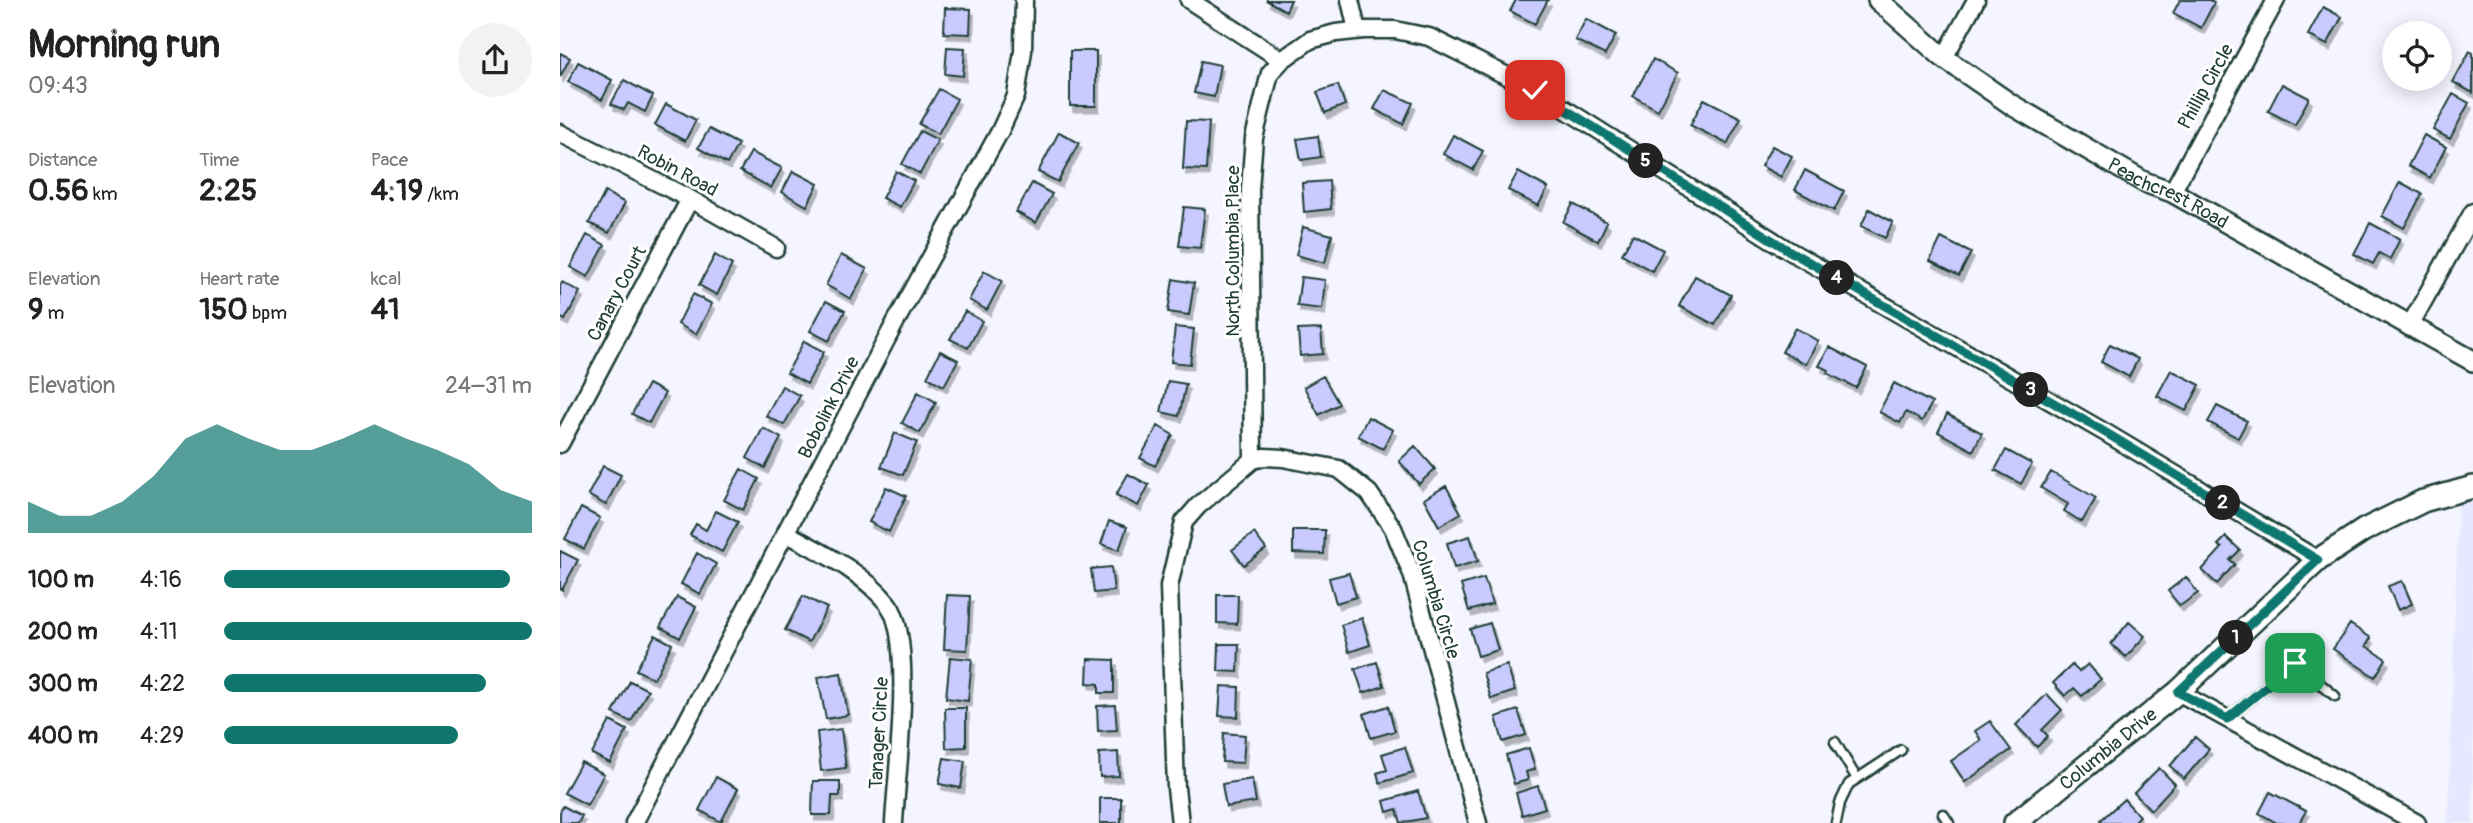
<!DOCTYPE html>
<meta charset="utf-8">
<style>
:root{--surface:#fff;--page:#f2f2f2;--text:#222;--muted:#767676;--accent:#0f766e}
body{margin:0;font-family:Pangolin,sans-serif;background:var(--page);color:var(--text);height:100vh;display:flex;flex-direction:column;font-size:26px;white-space:nowrap}
*{box-sizing:border-box;margin:0}
p{font-size:23px;color:var(--muted)}
.icon{flex:none;width:38px;height:38px;fill:none;stroke:currentColor;stroke-width:2;stroke-linecap:round;stroke-linejoin:round}
.map{position:relative;flex:1;overflow:hidden}
.details{display:flex;flex-direction:column;background:var(--surface);width:560px}
.details>*{flex:none}
.controls{position:absolute;left:1822px;top:21px;display:grid;gap:14px}
.controls a{display:grid;place-items:center;width:70px;height:70px;border-radius:50%;background:var(--surface);box-shadow:0 4px 18px #0003;font-size:35px}
.pin{position:absolute;display:grid;place-items:center;width:60px;height:60px;color:#fff;margin:-30px;border-radius:14px;box-shadow:0 4px 10px #0006}
.km{position:absolute;width:35px;height:35px;margin:-18px;border-radius:50%;background:#222;color:#fff;font-size:19px;line-height:35px;text-align:center}
.round{display:grid;place-items:center;flex:none;width:74px;height:74px;border-radius:37px;background:var(--page)}
.overview{display:flex;align-items:center;justify-content:space-between;height:119px;padding:0 28px}
h1{font-size:38px;font-weight:700;line-height:52px}
.metrics{display:grid;grid-template-columns:repeat(3,1fr);gap:10px;height:119px;padding:7px 28px}
.metrics div{display:grid;align-content:center}
.metrics b{font-size:30px;font-weight:700}
.metrics small{font-size:19px;font-weight:400}
.metrics p{font-size:19px}
.chart{height:196px;padding:14px 28px}
.chart p{display:flex;justify-content:space-between}
.chart svg{width:100%;height:126px;margin-top:7px;fill:var(--accent);opacity:.7}
ul{padding:0 28px;list-style:none;font-size:23px}
li{display:grid;grid-template-columns:112px 84px 1fr;align-items:center;height:52px}
li i{height:18px;border-radius:9px;background:var(--accent)}
main{display:flex;flex:1;min-height:0}
.map>svg:first-child{display:block}
</style>
<main>
<section class="details">
<div class="overview"><div><h1>Morning run</h1><p>09:43</p></div><a class="round"><svg class="icon" aria-label="share" viewBox="0 0 24 24"><path d="M12 15V3M7 8l5-5 5 5M5 13v7h14v-7"/></svg></a></div>
<div class="metrics">
<div><p>Distance</p><b>0.56<small> km</small></b></div>
<div><p>Time</p><b>2:25</b></div>
<div><p>Pace</p><b>4:19<small> /km</small></b></div>
</div>
<div class="metrics">
<div><p>Elevation</p><b>9<small> m</small></b></div>
<div><p>Heart rate</p><b>150<small> bpm</small></b></div>
<div><p>kcal</p><b>41</b></div>
</div>
<div class="chart"><p><span>Elevation</span>24–31 m</p>
<svg viewBox="0 0 160 44" preserveAspectRatio="none"><path d="M0 44V33L10 38L20 38L30 33L40 24L50 11L60 6L70 11L80 15L90 15L100 11L110 6L120 11L130 15L140 20L150 29L160 33V44z"/></svg>
</div>
<ul>
<li><b>100 m</b>4:16<i style="width:93%"></i></li>
<li><b>200 m</b>4:11<i style="width:100%"></i></li>
<li><b>300 m</b>4:22<i style="width:85%"></i></li>
<li><b>400 m</b>4:29<i style="width:76%"></i></li>
</ul>
</section>
<div class="map">
<svg width="1913" height="823" viewBox="0 0 1913 823">
<defs>
<filter id="shadow"><feDropShadow dx="3" dy="5.5" stdDeviation="0" flood-color="#0004"/></filter>
</defs>
<rect width="100%" height="100%" fill="#f4f5ff"/>
<filter id="ink" filterUnits="userSpaceOnUse"><feTurbulence type="fractalNoise" baseFrequency=".0143" numOctaves="2"/><feDisplacementMap in="SourceGraphic" scale="14" xChannelSelector="R" yChannelSelector="G"/><feConvolveMatrix kernelMatrix="1 2 1 2 8 2 1 2 1" color-interpolation-filters="sRGB"/></filter>
<g filter="url(#ink)">
<!-- built -->
<path fill="#e7e8ff" d="M1913 482V823H1888L1899 484Z"/>
<!-- building -->
<path fill="#c9cbfe" stroke="#1f3d34" stroke-width="2" filter="url(#shadow)" d="M706 0H731L726 11Z
M956 0H988L975 24 950 11Z
M1620 0H1649L1654 3 1641 28 1613 13Z
M1763 7 1782 17 1767 45 1748 35Z
M385 8 411 9 410 34 384 33Z
M1026 19 1056 35 1045 55 1015 40Z
M387 47 405 48 403 76 385 74Z
M510 51H536V106H510Z
M1910 51 1913 53V93L1893 82Z
M0 53 10 58 0 77Z
M1093 59 1118 73 1098 110 1073 96Z
M641 61 660 65 654 97 634 93Z
M18 62 52 80 42 100 8 82Z
M64 80 93 96 85 112 68 103 64 110 51 104Z
M1722 84 1749 98 1735 125 1708 111Z
M778 85 785 105 765 113 757 92Z
M379 89 397 99 378 134 359 124Z
M824 90 853 103 843 124 814 109Z
M1893 94 1909 103 1890 139 1873 130Z
M1144 99 1181 118 1167 144 1130 125Z
M106 104 136 120 125 141 95 125Z
M626 121 649 122 646 170 623 169Z
M149 129 178 144 167 164 138 148Z
M360 131 378 140 360 174 342 164Z
M499 132 519 143 498 182 478 172Z
M893 135 923 151 913 170 883 154Z
M1864 135 1886 147 1870 178 1848 166Z
M758 136 761 157 741 160 737 139Z
M1212 146 1232 156 1221 177 1201 166Z
M191 152 222 168 211 188 180 171Z
M1245 170 1284 191 1274 211 1235 190Z
M233 171 258 184 247 206 222 192Z
M336 171 354 181 340 207 322 198Z
M958 172 988 188 978 206 948 190Z
M769 181 771 209 744 212 742 183Z
M1840 182 1862 194 1844 228 1822 216Z
M472 183 492 194 476 223 456 212Z
M45 192 65 203 49 233 29 223Z
M1013 204 1047 222 1038 241 1003 222Z
M624 207 645 209 640 248 619 246Z
M1309 209 1333 222 1325 238 1301 226Z
M1810 223 1840 239 1830 259 1819 253 1813 264 1794 254Z
M743 227 772 235 765 263 736 255Z
M1073 234 1103 250 1092 271 1062 254Z
M27 235 45 245 28 277 10 267Z
M1381 238 1411 253 1399 276 1370 261Z
M155 255 172 265 157 295 139 285Z
M281 255 307 269 291 299 266 285Z
M424 271 442 281 427 310 409 300Z
M1135 276 1171 295 1155 325 1119 306Z
M741 277 765 280 762 309 737 306Z
M613 279 634 283 629 315 608 312Z
M2 282 20 292 5 320 0 317V286Z
M133 294 152 304 136 334 118 324Z
M266 301 285 311 269 341 250 331Z
M405 311 422 321 408 348 390 339Z
M615 327 634 329 630 364 611 362Z
M1235 328 1258 341 1246 364 1222 352Z
M761 329 763 354 740 356 738 330Z
M244 341 264 352 247 384 227 373Z
M1550 344 1578 359 1569 377 1541 362Z
M1269 347 1307 367 1296 388 1267 373 1269 370 1259 366Z
M380 351 398 360 384 386 367 377Z
M1611 370 1640 385 1626 411 1597 396Z
M763 376 779 404 759 415 744 387Z
M608 381 626 384 619 416 601 412Z
M1334 383 1372 403 1362 421 1346 412 1340 423 1319 412Z
M88 384 105 393 89 423 72 414Z
M222 386 240 396 224 425 206 416Z
M358 392 376 402 360 433 342 423Z
M1657 406 1687 421 1678 438 1648 422Z
M1387 414 1422 433 1413 451 1378 432Z
M808 417 833 430 823 449 798 436Z
M598 426 613 435 595 466 580 458Z
M203 428 221 438 205 468 187 458Z
M335 433 357 442 343 475 321 467Z
M855 446 875 469 859 484 839 461Z
M1446 450 1472 464 1461 484 1435 470Z
M43 466 61 475 46 505 28 495Z
M181 469 199 479 183 510 164 500Z
M1491 472 1536 498 1522 522 1504 511 1508 504 1481 488Z
M568 474 589 485 578 506 556 495Z
M886 486 901 513 879 526 864 499Z
M326 487 346 496 329 532 309 522Z
M21 508 40 518 24 549 5 539Z
M156 511 178 522 162 552 130 535 136 524 146 530Z
M549 521 567 527 559 550 541 544Z
M733 530H765L764 554 733 553Z
M694 533 706 549 684 565 672 550Z
M910 536 918 561 894 568 887 543Z
M1666 537 1680 550 1670 560 1675 564 1657 584 1642 570 1662 548 1658 545Z
M0 551 18 560 2 590 0 589Z
M137 553 156 564 140 594 121 584Z
M551 567 554 591 534 593 531 569Z
M789 573 796 597 776 603 769 578Z
M1626 577 1638 593 1620 606 1608 591Z
M924 578 932 604 909 611 901 585Z
M1842 581 1852 604 1838 610 1828 586Z
M387 595 410 596 407 650 384 649Z
M657 595H678L677 624 657 623Z
M243 596 267 608 249 642 225 630Z
M117 597 136 607 120 638 100 627Z
M802 618 810 645 789 652 781 625Z
M1569 622 1585 636 1566 657 1551 644Z
M930 623 938 650 918 656 910 629Z
M1790 624 1811 638 1806 646 1826 659 1815 677 1773 649Z
M95 635 112 644 94 679 76 670Z
M659 644H679L678 672 658 671Z
M390 657 412 659 408 701 386 698Z
M528 659 554 660V693H539V684L527 683Z
M817 662 824 686 803 693 795 669Z
M1528 664 1541 679 1522 696 1514 688 1505 696 1493 683 1512 665 1519 672Z
M947 665 955 691 931 699 923 673Z
M281 673 288 715 266 719 258 677Z
M70 681 88 690 71 722 53 713Z
M661 686 679 687 678 717 659 716Z
M1487 694 1502 710 1482 730 1488 736 1477 747 1456 725Z
M555 705 557 730 538 731 537 706Z
M828 706 835 731 811 738 804 714Z
M385 708H406V747L386 748Z
M958 710 966 735 943 742 936 717Z
M50 721 67 730 50 763 32 754Z
M1430 721 1451 750 1405 782 1391 761 1421 740 1415 731Z
M281 729 286 768 261 771 257 732Z
M664 733 685 735 683 763 662 762Z
M1635 737 1649 749 1624 779 1610 766Z
M845 747 853 773 820 783 817 773 827 770 822 754Z
M969 748 975 769 966 772 968 780 954 784 946 755Z
M558 752 559 776 540 777 539 753Z
M384 758 405 761 401 788 379 784Z
M21 762 44 774 27 805 4 793Z
M1599 768 1615 784 1591 810 1574 793Z
M156 777 178 789 161 822 139 810Z
M692 779 696 802 666 807 662 784Z
M253 781H280V796H272L271 815H252Z
M978 786 985 808 962 815 956 793Z
M858 791 866 818 841 823 837 809 827 812 824 801Z
M1710 792 1746 811 1739 823H1717L1699 813Z
M540 798H561V823H540Z
M1564 799 1579 816 1572 823H1543L1541 820Z
M3 806 22 816 18 823H0V812Z"/>
<g fill="none" stroke-linecap="round" stroke-linejoin="round">
<!-- service casing -->
<g stroke="#1f3d34" stroke-width="13">
<path id="service" d="M1667 719 1735 663 1775 696
M1275 742 1297 779
M1383 814 1389 823
M1276 823 1280 803 1289 784 1341 750"/>
</g>
<!-- minor casing -->
<g stroke="#1f3d34" stroke-width="21">
<path id="minor" d="M629 0 722 60
M790 0 797 30
M1384 58 1416 0
M0 133 130 199 216 248
M1612 192 1716 0
M1849 327 1913 212
M0 444 130 199
M693 460 690 189 694 138 710 73 722 60 750 40 776 33 804 30H835L869 37 975 90 1228 250 1546 433 1758 560
M226 533C262 553 302 571 328 604 355 637 336 777 334 823
M1618 692 1857 823
M74 823 335 323 440 131 456 96 463 51 464 0
M620 823 616 788 609 586 624 522 638 506 693 460 704 457 723 458 779 469 809 493 833 528 852 574 918 823"/>
</g>
<!-- tertiary casing -->
<g stroke="#1f3d34" stroke-width="24">
<g id="tertiary">
<path id="s1" d="M1318 0 1384 58 1452 105 1584 182 1612 192 1913 361"/>
</g>
</g>
<!-- secondary casing -->
<g stroke="#1f3d34" stroke-width="26">
<g id="secondary">
<path id="s2" d="M1455 823 1618 692 1758 560 1804 530 1863 501 1913 487"/>
</g>
</g>
<!-- service -->
<use href="#service" stroke="#fff" stroke-width="8"/>
<!-- minor -->
<use href="#minor" stroke="#fff" stroke-width="16"/>
<!-- tertiary -->
<use href="#tertiary" stroke="#fff" stroke-width="19"/>
<!-- secondary -->
<use href="#secondary" stroke="#fff" stroke-width="21"/>
</g>
</g>
<g fill="none" stroke-linecap="round" stroke-linejoin="round" filter="url(#ink)">
<!-- route casing -->
<g stroke="#fff" stroke-width="14">
<path id="route" d="M975 90 1228 250 1546 433 1758 560 1618 692 1667 719 1735 663"/>
</g>
<!-- route -->
<use href="#route" stroke="#0f766e" stroke-width="9"/>
</g>
<g text-anchor="middle" stroke-width="6" stroke-linejoin="round" paint-order="stroke">
<!-- street labels -->
<g font-size="19" fill="#1f3d34" stroke="#fff">
<text transform="translate(1645 86) rotate(-61)" y="7">Phillip Circle</text>
<text transform="translate(118 170) rotate(28)" y="7">Robin Road</text>
<text dy="7" stroke="none"><textPath href="#s1" startOffset="350">Peachcrest Road</textPath></text>
<text transform="translate(672 251) rotate(-90)" y="7">North Columbia Place</text>
<text transform="translate(56 293) rotate(-62)" y="7">Canary Court</text>
<text transform="translate(268 407) rotate(-63)" y="7">Bobolink Drive</text>
<text transform="translate(877 599) rotate(73)" y="7">Columbia Circle</text>
<text transform="translate(318 733) rotate(-87)" y="7">Tanager Circle</text>
<text dy="7" stroke="none"><textPath href="#s2" startOffset="119">Columbia Drive</textPath></text>
</g>
</g>
</svg>
<div class="controls">
<a><svg class="icon" aria-label="locate" viewBox="0 0 24 24"><circle cx="12" cy="12" r="6"/><path d="M12 2v4M12 18v4M2 12h4M18 12h4"/></svg></a>
</div>
<div class="pin" style="left:1735px;top:663px;background:#1e9e55"><svg class="icon" aria-label="arrive" viewBox="0 0 24 24"><path d="M6 21V4h12l-3 4 3 4H6"/></svg></div>
<div class="pin" style="left:975px;top:90px;background:#d93025"><svg class="icon" aria-label="check" viewBox="0 0 24 24"><path d="M5 12l5 5 9-10"/></svg></div>
<b class="km" style="left:1676px;top:638px">1</b>
<b class="km" style="left:1663px;top:503px">2</b>
<b class="km" style="left:1471px;top:390px">3</b>
<b class="km" style="left:1277px;top:278px">4</b>
<b class="km" style="left:1086px;top:161px">5</b>
</div>
</main>
